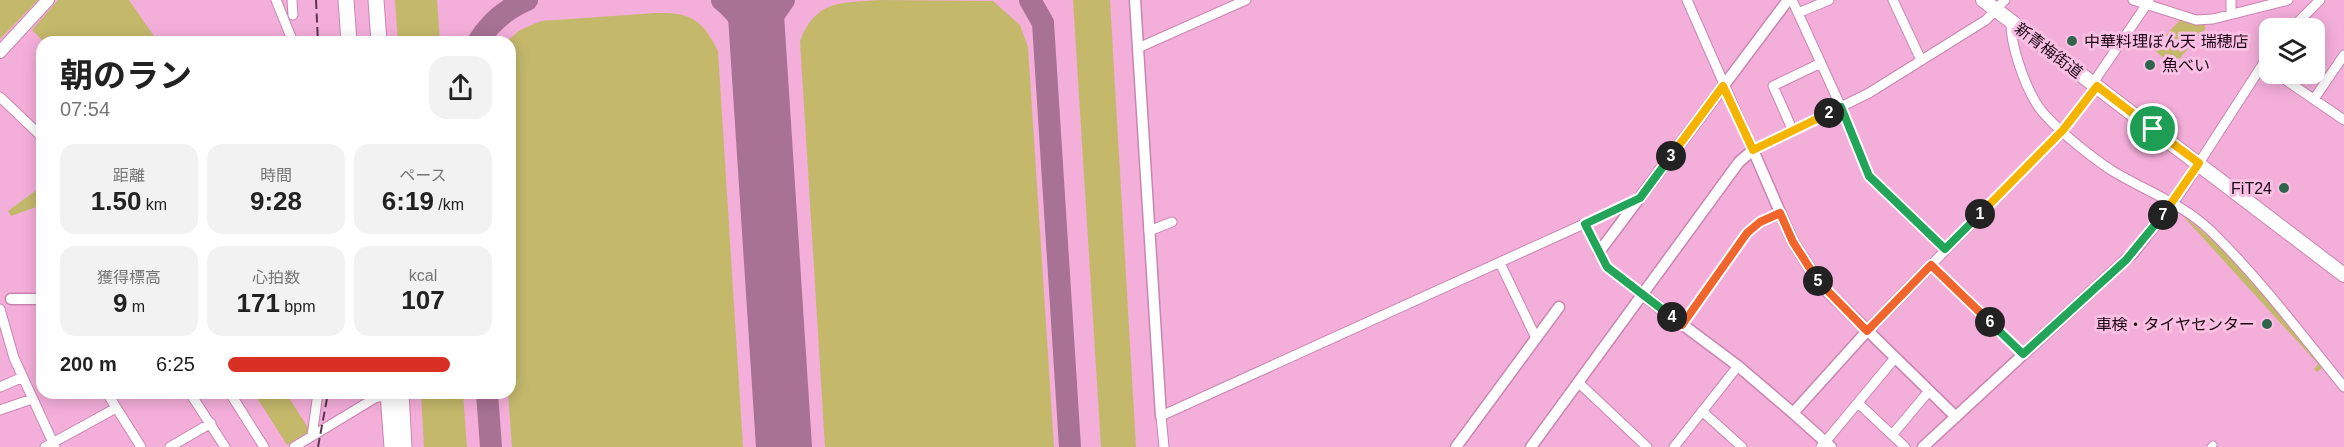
<!DOCTYPE html>
<html lang="ja">
<meta charset="utf-8">
<style>
:root{--surface:#fff;--page:#f2f2f2;--text:#222;--muted:#767676;--accent:#d93025}
body{margin:0;font-family:Helvetica,"Noto Sans JP",sans-serif;background:var(--page);color:var(--text);height:100vh;display:flex;flex-direction:column;font-size:22px;white-space:nowrap}
*{box-sizing:border-box;margin:0}
p{font-size:20px;color:var(--muted)}
.icon{flex:none;width:33px;height:33px;fill:none;stroke:currentColor;stroke-width:2;stroke-linecap:round;stroke-linejoin:round}
.map{position:relative;flex:1;overflow:hidden}
.side{position:absolute;left:36px;top:36px;width:480px;height:363px;display:flex;flex-direction:column;background:var(--surface);border-radius:18px;box-shadow:0 3px 15px #0003}
.side>*{flex:none}
.fabs{position:absolute;left:2259px;top:18px;display:grid;gap:12px}
.fabs a{display:grid;place-items:center;width:66px;height:66px;border-radius:12px;background:var(--surface);box-shadow:0 3px 15px #0003;font-size:30px}
.pin{position:absolute;display:grid;place-items:center;width:51px;height:51px;color:#fff;margin:-26px;border:3px solid #fff;border-radius:50%;box-shadow:0 2px 6px #0007}
.km{position:absolute;width:30px;height:30px;margin:-15px;border-radius:50%;background:#222;color:#fff;font-size:16px;line-height:30px;text-align:center}
.round{display:grid;place-items:center;flex:none;width:63px;height:63px;border-radius:18px;background:var(--page)}
.summary{display:flex;align-items:center;justify-content:space-between;height:102px;padding:0 24px}
h1{font-size:33px;font-weight:700;line-height:45px}
.figures{display:grid;grid-template-columns:repeat(3,1fr);gap:9px;height:102px;padding:6px 24px}
.figures div{display:grid;align-content:center;border-radius:15px;background:var(--page);text-align:center}
.figures b{font-size:26px;font-weight:700}
.figures small{font-size:16px;font-weight:400}
.figures p{font-size:16px}
ul{padding:0 24px;list-style:none;font-size:20px}
li{display:grid;grid-template-columns:96px 72px 1fr;align-items:center;height:45px}
li i{height:15px;border-radius:8px;background:var(--accent)}
.map>svg:first-child{display:block}
</style>
<div class="map">
<svg width="2344" height="447" viewBox="0 0 2344 447">
<rect width="100%" height="100%" fill="#f4aeda"/>
<!-- green -->
<path fill="#c4b96b" d="M0 0H38L0 39Z
M58 0H129L158 42H44L32 30Z
M395 0H437L440 42H398Z
M879 0 993 1 1020 25 1028 47 1054 447H825L800 41C816 0 839 3 879 0Z
M1073 0H1110L1136 447H1101Z
M656 13C691 12 703 20 718 51L743 447H512L508 393 510 42H506L520 30 541 21Z
M2180 20 2203 22 2206 28 2173 66 2153 49Z
M42 186V205L11 216 8 211Z
M2182 215C2238 256 2279 315 2322 368L2317 372 2314 369 2318 364Z
M254 393H286L310 431 287 445Z
M421 393H463L467 447H424Z"/>
<g fill="none" stroke-linecap="round" stroke-linejoin="round">
<!-- taxiway -->
<path stroke="#a77294" stroke-width="22" d="M722 0C743 17 753 37 759 63
M1030 0 1043 23 1070 447
M478 42C490 22 506 9 527 0
M760 58 766 26 784 0
M487 393 491 447"/>
<!-- runway -->
<path stroke="#a77294" stroke-width="56" d="M755 0 784 447"/>
<!-- pedestrian casing -->
<g stroke="#c985b0" stroke-width="9">
<path id="pedestrian" d="M2211 447 2213 445"/>
</g>
<!-- minor casing -->
<g stroke="#c985b0" stroke-width="11">
<path id="minor" d="M276 0 293 42
M292 0 293 15
M1687 0 1753 150 1869 93 1986 20 2005 0
M1792 0 1841 107 1869 176 1945 249
M1893 0 1921 60
M2133 0 2196 20 2213 19 2288 0
M1798 13 1829 0
M2231 14V0
M2011 21C2010 44 2024 83 2036 103 2049 124 2090 156 2111 170 2145 191 2182 203 2211 231 2260 279 2301 334 2344 387
M2292 28 2320 0
M1138 48 1246 0
M2277 74 2344 120
M2093 83 2149 1
M0 97 42 137
M2314 99 2344 55
M1793 131 1773 86 1821 63
M2199 163 2270 53
M1585 224 1607 267 1643 295
M1149 231 1172 222
M1500 263 1536 338
M0 309 14 358 55 447
M1682 325 1747 233 1760 222 1780 213
M2023 354 1931 265 2063 130 2097 86
M1579 383 1647 447
M0 387 23 377
M107 393 141 447
M190 393 225 447
M230 393 264 447
M1858 403 1905 447
M0 410 32 399
M1702 411 1742 447
M1161 416 1639 199
M1161 416 1164 447
M1892 435 1929 391
M312 436 318 393
M45 447 116 408
M170 447 211 423
M294 447 375 398 391 394
M1674 447 1738 366
M1821 447 1895 358"/>
</g>
<!-- tertiary casing -->
<g stroke="#c985b0" stroke-width="13">
<path id="tertiary" d="M1135 0 1161 416
M1599 252 1788 0
M1643 295 1738 366 1793 413
M11 299H42
M1456 447 1559 307
M1531 447 1739 162 1753 150 1793 242 1820 284 1956 417
M1831 447 1793 413 1867 331 1931 265
M1923 447 2133 253 2173 202 2199 163"/>
</g>
<!-- secondary casing -->
<g stroke="#c985b0" stroke-width="14">
<path id="secondary" d="M0 52 48 0"/>
</g>
<!-- primary casing -->
<g stroke="#c985b0" stroke-width="16">
<path id="primary" d="M1983 0 2344 275"/>
</g>
<!-- trunk casing -->
<g stroke="#c985b0" stroke-width="17">
<path id="trunk" d="M346 0 349 42
M376 0 379 42
M388 393 392 447
M401 393 404 447"/>
</g>
<!-- pedestrian -->
<use href="#pedestrian" stroke="#fff" stroke-width="7"/>
<!-- minor -->
<use href="#minor" stroke="#fff" stroke-width="9"/>
<!-- tertiary -->
<use href="#tertiary" stroke="#fff" stroke-width="10"/>
<!-- secondary -->
<use href="#secondary" stroke="#fff" stroke-width="12"/>
<!-- primary -->
<use href="#primary" stroke="#fff" stroke-width="14"/>
<!-- trunk -->
<use href="#trunk" stroke="#fff" stroke-width="15"/>
<!-- rail -->
<path stroke="#5a354d" stroke-width="2" stroke-dasharray="9 4.5" stroke-linecap="butt" d="M316 0 318 42
M318 447 328 393"/>
</g>
<g fill="none" stroke-linecap="round" stroke-linejoin="round">
<!-- split-1 casing -->
<g stroke="#fff" stroke-width="12">
<path id="split-1" d="M1980 214 2063 130 2097 86 2153 129"/>
</g>
<!-- split-2 casing -->
<g stroke="#fff" stroke-width="12">
<path id="split-2" d="M1829 113 1841 107 1869 176 1945 249 1980 214"/>
</g>
<!-- split-3 casing -->
<g stroke="#fff" stroke-width="12">
<path id="split-3" d="M1671 156 1723 86 1753 150 1829 113"/>
</g>
<!-- split-4 casing -->
<g stroke="#fff" stroke-width="12">
<path id="split-4" d="M1671 156 1640 198 1585 224 1607 267 1672 317"/>
</g>
<!-- split-5 casing -->
<g stroke="#fff" stroke-width="12">
<path id="split-5" d="M1672 317 1682 325 1747 233 1760 222 1780 213 1793 242 1818 281"/>
</g>
<!-- split-6 casing -->
<g stroke="#fff" stroke-width="12">
<path id="split-6" d="M1818 281 1867 331 1931 265 1990 322"/>
</g>
<!-- split-7 casing -->
<g stroke="#fff" stroke-width="12">
<path id="split-7" d="M1990 322 2023 354 2126 260 2163 215"/>
</g>
<!-- split-8 casing -->
<g stroke="#fff" stroke-width="12">
<path id="split-8" d="M2153 129 2199 163 2163 215"/>
</g>
<!-- split-1 -->
<use href="#split-1" stroke="#f5b400" stroke-width="8"/>
<!-- split-2 -->
<use href="#split-2" stroke="#22a559" stroke-width="8"/>
<!-- split-3 -->
<use href="#split-3" stroke="#f5b400" stroke-width="8"/>
<!-- split-4 -->
<use href="#split-4" stroke="#22a559" stroke-width="8"/>
<!-- split-5 -->
<use href="#split-5" stroke="#f0652b" stroke-width="8"/>
<!-- split-6 -->
<use href="#split-6" stroke="#f0652b" stroke-width="8"/>
<!-- split-7 -->
<use href="#split-7" stroke="#22a559" stroke-width="8"/>
<!-- split-8 -->
<use href="#split-8" stroke="#f5b400" stroke-width="8"/>
</g>
<!-- markers -->
<g fill="#2f654c" stroke="#f9c0e3" stroke-width="2">
<circle cx="2072" cy="41" r="6"/>
<circle cx="2150" cy="65" r="6"/>
<circle cx="2284" cy="188" r="6"/>
<circle cx="2267" cy="324" r="6"/>
</g>
<g text-anchor="middle" stroke-width="6" stroke-linejoin="round" paint-order="stroke">
<!-- poi labels -->
<g font-size="16" fill="#1c0515" stroke="#f9c0e3" text-anchor="start">
<text x="2084" y="47">中華料理ぼん天 瑞穂店</text>
<text x="2162" y="71">魚べい</text>
<text x="2272" y="194" text-anchor="end">FiT24</text>
<text x="2255" y="330" text-anchor="end">車検・タイヤセンター</text>
</g>
<!-- street labels -->
<g font-size="16" fill="#1c0515" stroke="#f9c0e3">
<text transform="translate(2049 50) rotate(37)" y="6">新青梅街道</text>
</g>
</g>
</svg>
<div class="fabs">
<a><svg class="icon" aria-label="layers" viewBox="0 0 24 24"><path d="M12 4l9 5-9 5-9-5zM3 14l9 5 9-5"/></svg></a>
</div>
<div class="pin" style="left:2153px;top:129px;background:#1e9e55"><svg class="icon" aria-label="arrive" viewBox="0 0 24 24"><path d="M6 21V4h12l-3 4 3 4H6"/></svg></div>
<b class="km" style="left:1980px;top:214px">1</b>
<b class="km" style="left:1829px;top:113px">2</b>
<b class="km" style="left:1671px;top:156px">3</b>
<b class="km" style="left:1672px;top:317px">4</b>
<b class="km" style="left:1818px;top:281px">5</b>
<b class="km" style="left:1990px;top:322px">6</b>
<b class="km" style="left:2163px;top:215px">7</b>
<section class="side">
<div class="summary"><div><h1>朝のラン</h1><p>07:54</p></div><a class="round"><svg class="icon" aria-label="share" viewBox="0 0 24 24"><path d="M12 15V3M7 8l5-5 5 5M5 13v7h14v-7"/></svg></a></div>
<div class="figures">
<div><p>距離</p><b>1.50<small> km</small></b></div>
<div><p>時間</p><b>9:28</b></div>
<div><p>ペース</p><b>6:19<small> /km</small></b></div>
</div>
<div class="figures">
<div><p>獲得標高</p><b>9<small> m</small></b></div>
<div><p>心拍数</p><b>171<small> bpm</small></b></div>
<div><p>kcal</p><b>107</b></div>
</div>
<ul>
<li><b>200 m</b>6:25<i style="width:84%"></i></li>
</ul>
</section>
</div>
